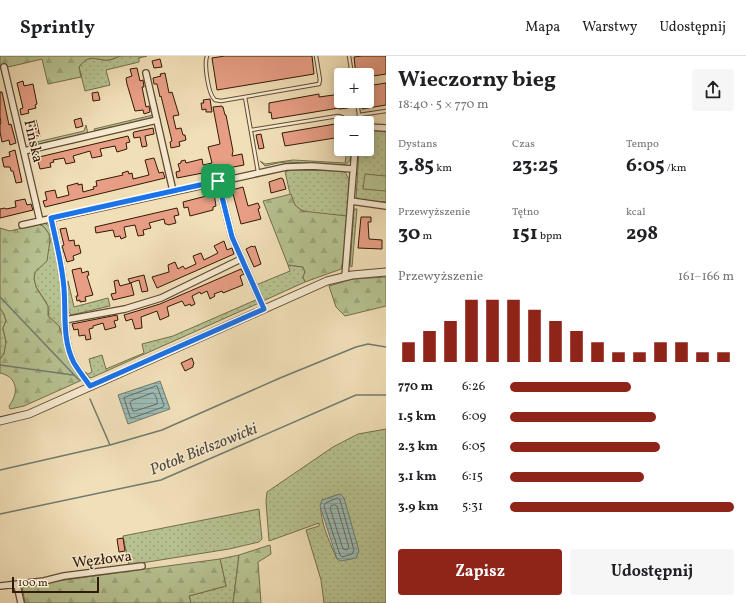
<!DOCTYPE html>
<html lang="pl">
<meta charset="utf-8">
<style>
:root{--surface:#fff;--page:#f6f6f6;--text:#202124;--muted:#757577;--line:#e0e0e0;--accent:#8f2418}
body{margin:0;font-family:Vollkorn,serif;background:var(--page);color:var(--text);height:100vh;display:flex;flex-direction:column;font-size:15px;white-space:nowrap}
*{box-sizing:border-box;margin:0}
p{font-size:13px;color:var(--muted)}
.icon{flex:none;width:22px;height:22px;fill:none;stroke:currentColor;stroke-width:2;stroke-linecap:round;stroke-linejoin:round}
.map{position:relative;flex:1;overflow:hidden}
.side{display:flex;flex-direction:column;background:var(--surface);width:360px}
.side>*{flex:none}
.controls{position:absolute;left:334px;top:12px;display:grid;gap:8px}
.controls a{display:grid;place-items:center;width:40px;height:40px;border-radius:4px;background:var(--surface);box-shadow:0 2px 10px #0003;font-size:20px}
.scale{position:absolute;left:12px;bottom:10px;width:87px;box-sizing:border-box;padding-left:4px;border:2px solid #311a05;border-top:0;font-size:11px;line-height:14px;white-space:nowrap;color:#311a05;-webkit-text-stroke:3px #f6ead1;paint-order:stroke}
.pin{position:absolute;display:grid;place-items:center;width:34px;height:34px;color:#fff;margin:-17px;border-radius:8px;box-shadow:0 2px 6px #0006}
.round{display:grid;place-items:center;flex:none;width:42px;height:42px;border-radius:4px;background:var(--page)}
.headline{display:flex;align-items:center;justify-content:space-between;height:68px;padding:0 12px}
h1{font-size:22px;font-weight:700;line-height:30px}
.figures{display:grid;grid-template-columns:repeat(3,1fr);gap:6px;height:68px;padding:4px 12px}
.figures div{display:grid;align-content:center}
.figures b{font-size:20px;font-weight:700}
.figures small{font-size:11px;font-weight:400}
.figures p{font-size:11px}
.chart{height:112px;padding:8px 12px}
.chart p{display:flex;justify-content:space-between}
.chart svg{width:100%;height:72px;margin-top:4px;stroke:var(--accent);stroke-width:6}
.cta{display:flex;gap:8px;margin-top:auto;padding:8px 12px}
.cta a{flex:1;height:46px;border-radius:4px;background:var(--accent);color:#fff;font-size:16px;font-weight:700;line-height:46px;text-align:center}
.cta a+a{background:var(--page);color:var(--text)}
ul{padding:0 12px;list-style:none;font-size:13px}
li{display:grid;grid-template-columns:64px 48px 1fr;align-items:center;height:30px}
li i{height:10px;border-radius:5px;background:var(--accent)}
header{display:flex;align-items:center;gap:24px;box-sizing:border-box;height:56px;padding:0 20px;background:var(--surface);border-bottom:1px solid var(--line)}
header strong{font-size:19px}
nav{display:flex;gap:22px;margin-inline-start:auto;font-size:14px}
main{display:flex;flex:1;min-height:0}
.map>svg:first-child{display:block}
</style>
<header>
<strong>Sprintly</strong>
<nav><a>Mapa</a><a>Warstwy</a><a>Udostępnij</a></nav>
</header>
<main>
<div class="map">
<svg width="386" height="547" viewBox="0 0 386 547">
<defs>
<pattern id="grass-dots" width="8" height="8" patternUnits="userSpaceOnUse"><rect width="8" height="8" fill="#b7c291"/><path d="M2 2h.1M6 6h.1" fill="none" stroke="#9ea67c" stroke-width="1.8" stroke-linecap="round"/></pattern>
<pattern id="forest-firs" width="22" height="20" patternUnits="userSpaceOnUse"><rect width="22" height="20" fill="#b7c291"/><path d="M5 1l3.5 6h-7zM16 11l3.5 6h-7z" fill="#9ea67c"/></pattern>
<pattern id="water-rules" width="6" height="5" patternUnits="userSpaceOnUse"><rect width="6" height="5" fill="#9cbcb6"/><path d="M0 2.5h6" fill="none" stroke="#87a19b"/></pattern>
</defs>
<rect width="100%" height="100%" fill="#f1dfb8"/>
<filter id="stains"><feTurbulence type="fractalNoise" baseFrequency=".005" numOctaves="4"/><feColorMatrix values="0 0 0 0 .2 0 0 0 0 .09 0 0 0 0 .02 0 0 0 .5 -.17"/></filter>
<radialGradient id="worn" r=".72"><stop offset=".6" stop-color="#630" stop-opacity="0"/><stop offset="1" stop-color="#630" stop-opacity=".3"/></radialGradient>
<!-- grass -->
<path fill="url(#grass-dots)" stroke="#746e4b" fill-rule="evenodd" d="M120 0H147L139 2V6L106 14 110 29 85 35 79 11C87 0 92 2 104 4 109 5 115 2 120 0Z
M153 59 152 62 150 63 95 75 94 73Z
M86 69 88 78 30 91 28 88 84 75Z
M370 74 386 76V146L357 144 356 142 359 93H367V75Z
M347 93H352C351 100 352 106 344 109L287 106 278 107 265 110 260 105 265 108 293 104 345 107Z
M291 114 341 115 345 116 349 123 347 160C334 159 302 160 295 149 289 140 288 126 285 116Z
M354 153H357L352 211 350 210Z
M45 167 51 172 63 232 66 286 73 311 59 270 48 260 49 253 46 246 36 231 34 223 35 216 40 210 50 187C51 180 46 171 39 168Z
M288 209 303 211 305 216 303 221 305 226 263 245 256 229 290 215Z
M68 225 74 251 108 242 110 250 71 259 67 253Z
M258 243 259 247 93 321 90 322 85 316 88 318 92 316 89 303 102 299 106 313 144 297 142 288 173 280Z
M0 252 4 258 6 265 3 272 6 286 4 298 0 303Z
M386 373V547H324L321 524 306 474 319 470V467L269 485 266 445 267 436 333 391 358 378ZM340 438 337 503C330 487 317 460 322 444Z
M259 453 262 483 259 486 229 493 129 509 123 480Z
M239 499 233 547H191L189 540 226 530 220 503Z"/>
<!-- forest -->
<path fill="url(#forest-firs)" stroke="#746e4b" d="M0 0H120C115 2 109 5 104 4 92 2 87 0 79 11L81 21 48 28 42 3 0 13Z
M291 138 295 149 302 155 347 160 343 205 341 213 305 226 303 221 305 216 303 211 288 209 263 145Z
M39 168 44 171 49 178 50 184 47 205 35 216 34 223 36 231 48 250V260L59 270 73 311 82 324 24 350 10 353 9 350C19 337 18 321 0 317V303L4 298 6 286 3 272 6 265 4 258 0 252V172L10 175Z
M386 221V250L345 260 336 251 329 230 353 223Z
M270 489 271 498 258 506 261 547H233L239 499Z
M220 503 226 530 189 540 191 547H25L22 530 130 515Z"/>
<!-- green -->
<path fill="#b7c291" stroke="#746e4b" d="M365 118 386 120V135L363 133Z"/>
<!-- water -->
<path fill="url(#water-rules)" stroke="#717b6f" d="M160 325 170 353 128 368 118 339Z
M340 438 344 442 359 495 356 502 341 505 337 503 320 450 322 444Z"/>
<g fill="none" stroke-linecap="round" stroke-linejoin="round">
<!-- shore -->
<path stroke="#666b5e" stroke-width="1" d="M157 330 164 349 163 351 132 362 130 361 124 342Z
M153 337C156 338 158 345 157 348L135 355H133L130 347 131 345Z
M338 442 340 444 354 494 352 498 342 501 340 499 324 450 326 447Z
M335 449 337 450 349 492 347 494 343 493 330 452 331 450Z"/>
<!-- stream -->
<path stroke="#717b6f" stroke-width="1.5" d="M0 241 79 324
M0 309 73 319
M90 343 110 389
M0 414 110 389 162 374 280 322 356 291 368 288 386 291
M0 458 161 424 356 339H386"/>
</g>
<!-- building -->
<path fill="#e89e85" stroke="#311a05" d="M225 0H312L314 18 217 34 212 2Z
M362 0H386V18L367 21V19H356L354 1Z
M160 3 162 11 154 12 152 5Z
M137 12 140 25 143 24 144 31H142L146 51 149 50 150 56 144 58 143 54 135 55 127 28 126 22 132 20 130 13Z
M165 17 169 37 172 36 179 59 173 60 176 73 181 72 183 79H185L186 84 179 86 180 90 171 92 170 86 172 85 161 40 160 41 157 28H154L153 22 161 20 160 18Z
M23 25 24 30 33 28 37 48 35 49 36 52 28 54 29 57 21 59 20 53 23 52 17 27Z
M386 27V49L362 53 361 45H367V30Z
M0 36H2L9 69 11 68 16 87 10 89 9 84 2 86 0 76V68L1 67 0 61Z
M98 36 100 44 93 45 92 37Z
M319 38V41L341 38V45H347L348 52 339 53V52L272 63 271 56 269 57V47Z
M210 43 212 56H206V53L202 54 201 47H204L203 44Z
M222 50V51H223L225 59H226L233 95 232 100 242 98 244 109 177 122 176 116 180 115 178 108 181 107V105L185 104 186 107 202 103 203 109 212 107 208 91 220 88 213 51Z
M81 62 83 70 76 72 74 64Z
M36 64 40 81 32 83 28 66Z
M341 67V81L285 90 282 77Z
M153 72 154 78 145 80 147 90 142 91 140 81 134 82 133 77 134 76Z
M261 78 264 92 259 93 256 79Z
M128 80 130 86 126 87 127 93 117 96 115 90 100 93 102 100 92 102 90 95 73 100 75 106 66 108 64 102 53 104 54 106 50 107 51 111 40 113 38 105 34 106 32 100 38 98 39 101Z
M15 94 22 126 16 127 13 115H11L10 111H4L2 102 10 100 9 96Z
M154 102 159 117 163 116 165 122 45 151 43 145 47 144 45 136 55 134 57 142 69 139 67 130 78 127V129L82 128 83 136 94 133 93 131 97 130 96 125 123 119 122 117 128 115 129 118 132 117 133 123 149 119 145 104Z
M281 122 283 123 286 133 271 137 269 126Z
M243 131 248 150 258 147 260 152 258 153 261 163 241 168 232 134Z
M214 138 216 150 213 151V154L190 160 188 151 184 152 183 146Z
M25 143 27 149 31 148 33 154 0 162V153L5 152 6 153 16 151 15 145Z
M177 152 179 159 174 160 176 167 168 169 167 168H165L164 163 149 167 151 172 143 174 144 179 138 180 135 169 124 171 126 181 121 183 120 180 115 181 113 174 96 177 95 171Z
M361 161H371V166H368L369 183 382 184V193L358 192Z
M66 172 69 185 74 184 75 190 79 189 81 197 73 200 74 204 67 206 62 190 64 189 60 173Z
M224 185 227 194 232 192 234 198 157 232 152 221 169 216 168 209 175 206 178 213 183 210 185 213 196 208 193 200 201 197 204 204 218 197 214 190Z
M252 190 253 191 255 190 261 208 254 211 246 193Z
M81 212 82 217 88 215 89 219 87 220 93 239 85 241 86 245 80 246V244L77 245 76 240H78L72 214Z
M241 213 244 218 240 220 243 229 223 237 222 235 214 238 215 240 210 243 207 235 201 238 200 236 192 240 195 248 191 250 190 248 185 250 182 245 167 251 169 260 160 264 157 255 141 261 142 272 135 273 132 263 126 265 124 259 160 248Z
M144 219 148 235 142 236 139 224 130 227 128 223Z
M118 224 120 230 131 227 134 239 113 244 111 238 116 237 114 225Z
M117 259 118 264 114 265 116 271 105 274 103 267 93 270V272L89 273 91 283 86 284 85 279 79 280 78 273 74 274 72 268Z
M192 302 194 308 193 309V311L185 315 181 307Z
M123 482 125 495 119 496 117 483Z"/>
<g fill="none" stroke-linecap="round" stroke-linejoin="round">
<!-- service casing -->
<g stroke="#614b32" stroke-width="4.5">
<path id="service" d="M207 0C204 8 208 38 215 44L221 45 319 28 320 24 316 0
M349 0 352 19
M245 41 258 116
M357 45 359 59 357 67
M359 59 386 55
M251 74 338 60 342 61 349 67"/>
</g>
<!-- minor casing -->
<g stroke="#614b32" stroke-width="8">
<path id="minor" d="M4 11 40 165
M146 17 173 135
M367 71 386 72
M24 95 157 64
M218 125 232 181 264 253
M351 145 386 150
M51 162C56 185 62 208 64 232 66 257 62 284 74 307 79 315 85 323 90 330
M22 169 286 111 312 110 353 113
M345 220 355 93
M65 264 125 253 161 242 241 203
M17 529 21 547
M0 530 44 525 64 520 142 510"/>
</g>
<!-- tertiary casing -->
<g stroke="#614b32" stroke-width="9">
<path id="tertiary" d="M0 365 29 358 327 225 352 219 386 216"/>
</g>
<!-- service -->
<use href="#service" stroke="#f6ead1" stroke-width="2.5"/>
<!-- minor -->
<use href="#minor" stroke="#f6ead1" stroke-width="5.5"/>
<!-- tertiary -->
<use href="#tertiary" stroke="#f6ead1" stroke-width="7"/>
</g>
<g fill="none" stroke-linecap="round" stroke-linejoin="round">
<!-- route casing -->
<g stroke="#fff" stroke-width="8">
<path id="route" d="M218 125 232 181 264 253 90 330C85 323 79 315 74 307 62 284 66 257 64 232 62 208 56 185 51 162Z"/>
</g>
<!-- route -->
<use href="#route" stroke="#1a73e8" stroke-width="5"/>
</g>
<g text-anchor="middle" stroke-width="3" stroke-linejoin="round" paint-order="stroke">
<!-- street labels -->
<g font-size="15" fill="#311a05" stroke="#f6ead1">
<text transform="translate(34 85) rotate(77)" y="5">Fińska</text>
<text transform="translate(102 503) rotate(-7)" y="5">Węzłowa</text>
</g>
<!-- water labels -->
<g font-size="16" font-style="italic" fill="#514b3a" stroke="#f6ead1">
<text transform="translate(203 392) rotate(-22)" y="6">Potok Bielszowicki</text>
</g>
</g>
<rect width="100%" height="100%" filter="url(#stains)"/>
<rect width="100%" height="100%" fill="url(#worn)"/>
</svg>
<div class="controls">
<a>+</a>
<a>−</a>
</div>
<div class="scale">100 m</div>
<div class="pin" style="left:218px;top:125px;background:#1e9e55"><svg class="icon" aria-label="arrive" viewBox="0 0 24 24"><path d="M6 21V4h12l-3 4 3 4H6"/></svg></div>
</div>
<section class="side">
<div class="headline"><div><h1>Wieczorny bieg</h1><p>18:40 · 5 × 770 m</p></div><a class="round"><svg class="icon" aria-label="share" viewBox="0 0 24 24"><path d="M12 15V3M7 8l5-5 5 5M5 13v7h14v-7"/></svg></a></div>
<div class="figures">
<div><p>Dystans</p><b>3.85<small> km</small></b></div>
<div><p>Czas</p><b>23:25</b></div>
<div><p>Tempo</p><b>6:05<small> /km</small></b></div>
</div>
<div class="figures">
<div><p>Przewyższenie</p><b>30<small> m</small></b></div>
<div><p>Tętno</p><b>151<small> bpm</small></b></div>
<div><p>kcal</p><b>298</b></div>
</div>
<div class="chart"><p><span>Przewyższenie</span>161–166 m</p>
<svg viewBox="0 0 160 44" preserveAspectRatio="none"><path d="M5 44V32M15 44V25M25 44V19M35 44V6M45 44V6M55 44V6M65 44V12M75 44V19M85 44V25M95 44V32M105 44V38M115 44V38M125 44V32M135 44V32M145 44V38M155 44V38"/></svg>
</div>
<ul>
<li><b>770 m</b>6:26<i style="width:54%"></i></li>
<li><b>1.5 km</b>6:09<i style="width:65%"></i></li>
<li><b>2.3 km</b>6:05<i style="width:67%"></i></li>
<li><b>3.1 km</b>6:15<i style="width:60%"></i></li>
<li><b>3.9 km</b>5:31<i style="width:100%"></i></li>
</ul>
<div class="cta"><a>Zapisz</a><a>Udostępnij</a></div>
</section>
</main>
